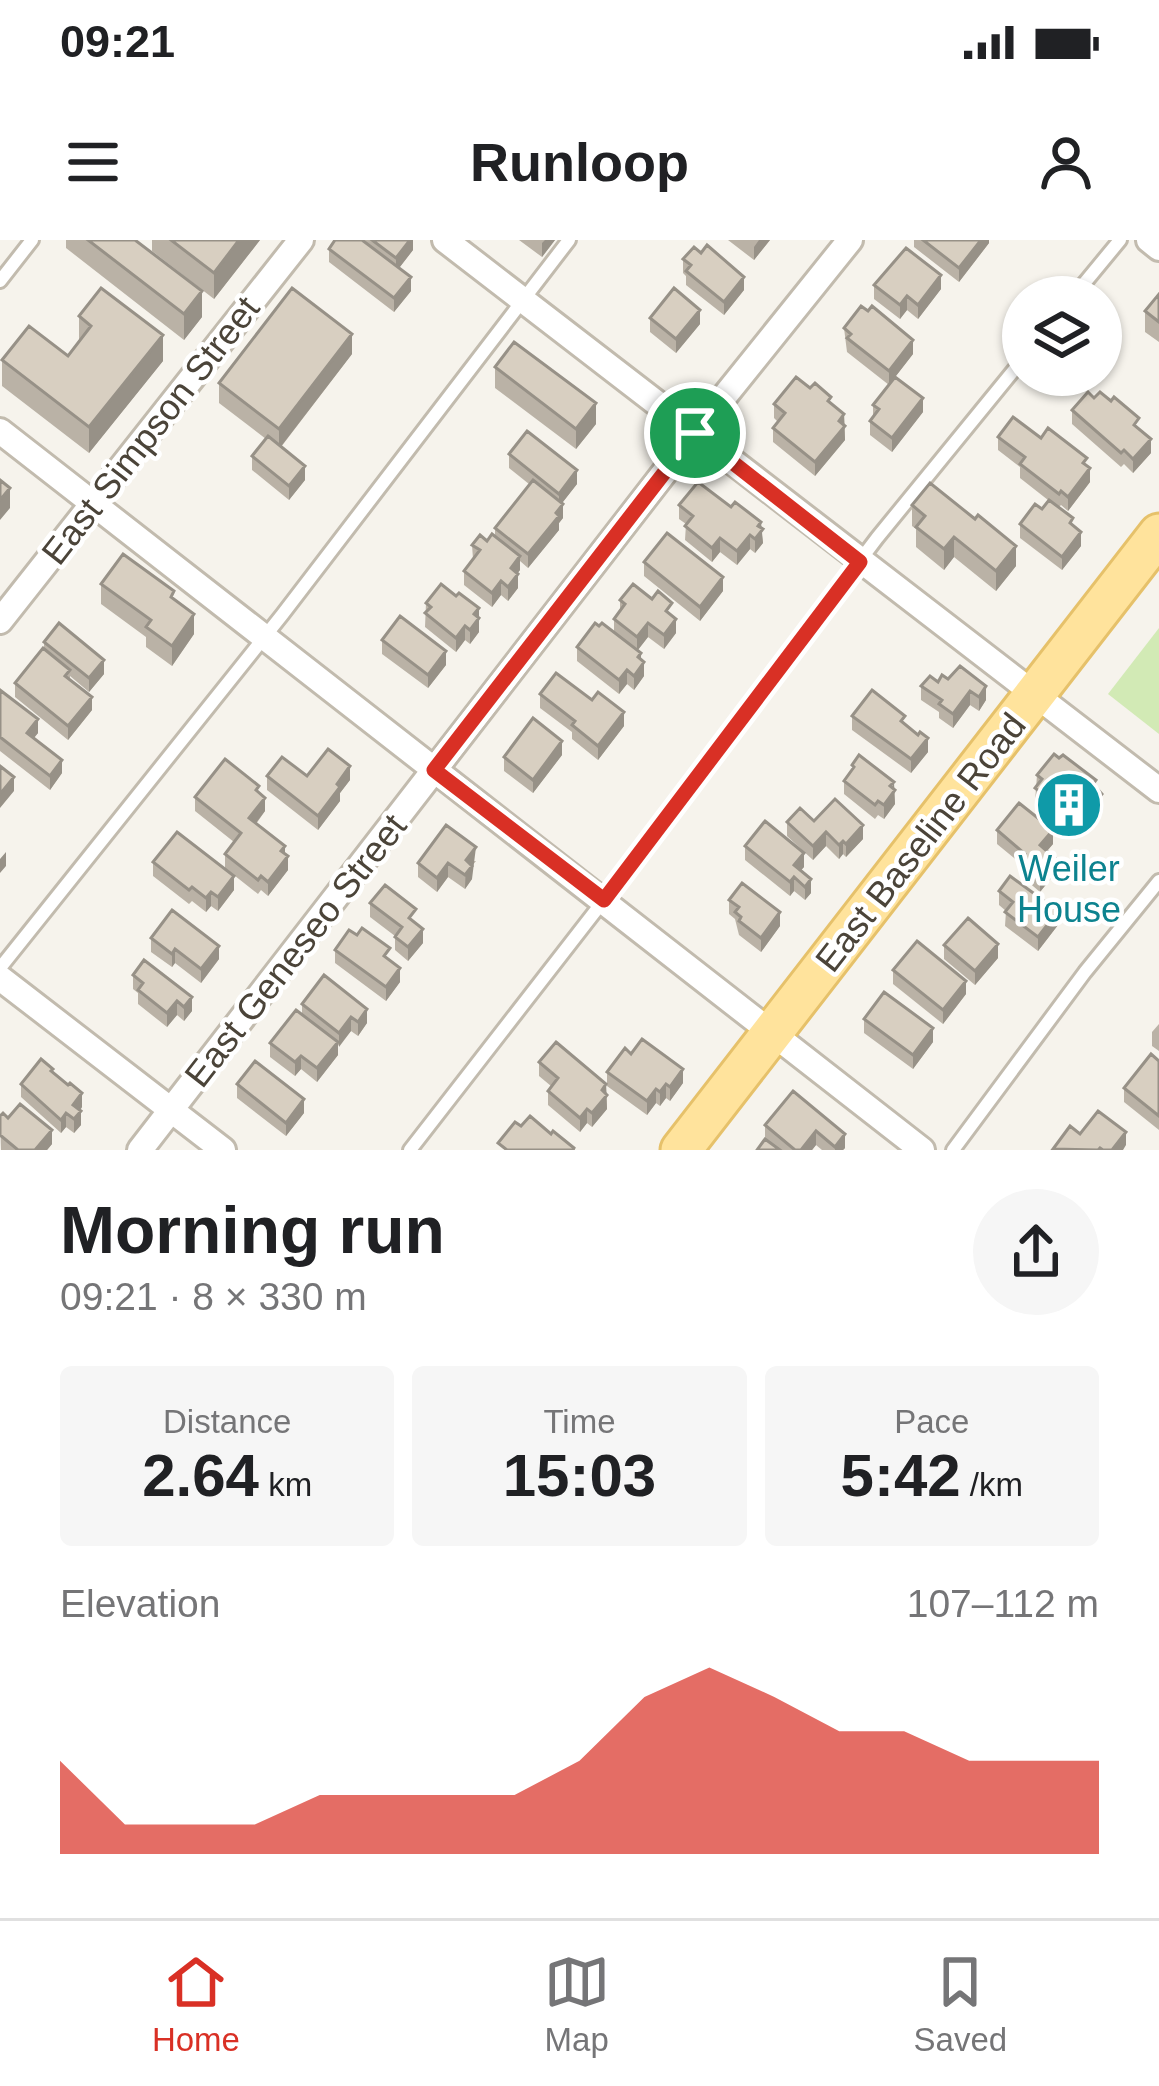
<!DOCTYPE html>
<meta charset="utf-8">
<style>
:root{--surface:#fff;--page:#f6f6f6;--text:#202124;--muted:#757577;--line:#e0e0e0;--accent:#d93025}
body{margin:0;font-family:Arial,sans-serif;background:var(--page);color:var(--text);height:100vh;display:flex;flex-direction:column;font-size:45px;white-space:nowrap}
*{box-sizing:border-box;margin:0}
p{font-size:39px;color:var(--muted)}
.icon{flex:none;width:66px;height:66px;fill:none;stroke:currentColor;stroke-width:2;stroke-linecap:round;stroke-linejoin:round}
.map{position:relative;height:910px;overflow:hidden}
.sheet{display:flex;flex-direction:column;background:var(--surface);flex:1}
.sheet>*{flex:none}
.tools{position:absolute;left:1002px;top:36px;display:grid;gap:24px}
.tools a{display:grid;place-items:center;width:120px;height:120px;border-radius:50%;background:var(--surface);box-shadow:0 3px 9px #0004;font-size:60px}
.pin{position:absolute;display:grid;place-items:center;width:102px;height:102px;color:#fff;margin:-51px;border:6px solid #fff;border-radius:50%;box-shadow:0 3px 12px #0007}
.round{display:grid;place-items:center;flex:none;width:126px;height:126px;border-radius:63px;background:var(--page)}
.headline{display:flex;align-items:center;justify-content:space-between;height:204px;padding:0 60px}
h1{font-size:66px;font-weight:700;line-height:90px}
.metrics{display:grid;grid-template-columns:repeat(3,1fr);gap:18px;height:204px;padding:12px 60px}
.metrics div{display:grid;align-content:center;border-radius:12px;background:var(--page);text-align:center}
.metrics b{font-size:60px;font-weight:700}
.metrics small{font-size:33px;font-weight:400}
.metrics p{font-size:33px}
.chart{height:336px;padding:24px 60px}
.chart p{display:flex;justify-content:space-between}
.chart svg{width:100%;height:216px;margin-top:12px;fill:var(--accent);opacity:.7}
.status{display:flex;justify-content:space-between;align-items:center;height:84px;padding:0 60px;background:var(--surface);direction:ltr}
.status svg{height:33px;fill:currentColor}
header{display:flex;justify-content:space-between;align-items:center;height:156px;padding:0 60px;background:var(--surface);font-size:54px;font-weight:700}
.menu{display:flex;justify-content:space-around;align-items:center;height:168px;border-top:3px solid var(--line);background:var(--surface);font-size:33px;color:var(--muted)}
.menu a{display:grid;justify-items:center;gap:6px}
.menu .selected{color:var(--accent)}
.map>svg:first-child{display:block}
</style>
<div class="status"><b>09:21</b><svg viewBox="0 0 49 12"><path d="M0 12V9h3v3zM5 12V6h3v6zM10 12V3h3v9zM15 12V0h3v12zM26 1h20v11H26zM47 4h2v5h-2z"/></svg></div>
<header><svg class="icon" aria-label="menu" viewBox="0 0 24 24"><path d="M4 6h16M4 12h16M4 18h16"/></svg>Runloop<svg class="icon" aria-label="person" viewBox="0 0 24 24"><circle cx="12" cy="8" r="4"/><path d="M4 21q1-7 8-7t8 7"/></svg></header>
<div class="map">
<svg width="1159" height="910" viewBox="0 0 1159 910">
<rect width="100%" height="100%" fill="#f6f3ec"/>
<!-- green -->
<path fill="#d2eab5" d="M1159 388V494L1108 454Z"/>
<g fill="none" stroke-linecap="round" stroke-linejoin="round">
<!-- service casing -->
<g stroke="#c2bbae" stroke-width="18">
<path id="service" d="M0 41 32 0
M1073 57 1120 0
M0 728 282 375 569 0
M410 910 604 660 877 298 1023 119
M953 910 1085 732 1159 641"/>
</g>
<!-- minor casing -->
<g stroke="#c2bbae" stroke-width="30">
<path id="minor" d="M445 0 1159 550
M1149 0 1159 8
M0 191 922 910
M0 381 301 0
M0 738 223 910
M140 910 695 193 850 0"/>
</g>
<!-- primary casing -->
<g stroke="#e6c16a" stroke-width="45">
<path id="primary" d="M681 910 1159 294"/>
</g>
<!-- service -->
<use href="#service" stroke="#fff" stroke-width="12"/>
<!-- minor -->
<use href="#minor" stroke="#fff" stroke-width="24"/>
<!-- primary -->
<use href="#primary" stroke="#ffe39c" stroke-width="39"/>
</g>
<!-- wall -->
<path fill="#bab2a6" d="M66 0H135L202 77 184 100 66 8Z
M152 0H260L214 59 152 11Z
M335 0H413V10L399 28 411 51 394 72 329 22V9Z
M519 0H555L542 17Z
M728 0H770L754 20Z
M914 0H989V3L959 42 914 7Z
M683 19 744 50 724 75 686 45V36L683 33Z
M874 45 941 49 918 79 907 70 900 79 874 59Z
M1159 54V102L1145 92V71Z
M79 76 163 121 89 213 2 146V120L68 116 79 102Z
M650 78 700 84 676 113 650 92Z
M844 88 913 114 895 137 923 172 892 212 870 195V181L873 177V165L889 145 847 112Z
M352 114 281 207 305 240 289 260 252 230V216L266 199 219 163V143Z
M495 127 596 184 576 209 495 148Z
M1094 158 1139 189 1151 213 1133 233 1124 224 1121 227 1072 184V170Z
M774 164H831L844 174 845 200 815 236 773 202V188L778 182 774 178Z
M998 197 1041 198 1087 226 1090 242 1068 271 1061 265 1059 267 1073 286 1081 306 1062 330 1020 298V284L1042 269 1048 260 1020 238V227L998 210Z
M509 214 577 244 562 263 563 278 559 283V290L528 328 520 321V330L517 333 518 348 508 361 501 355 492 367 464 345V331L473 319 472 305 495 297V288L529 244 509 228Z
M679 265 731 267 761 288 763 303 755 313 750 309 737 325 720 312 712 322 685 300 686 284 679 279Z
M912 265 1016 326 996 351 954 317 944 330 916 307V289L912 286Z
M644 322 723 351 700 381 644 336Z
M101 344 174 359 194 394 172 426 146 407V397L101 364Z
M456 356 479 368V392L470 404 465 400 456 412 425 387 426 363Z
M620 360 672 376 676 393 664 409 648 397 638 410 644 436 634 450 627 444 619 454 577 421V407L599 386 614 392V379L620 371Z
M382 400 446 425 428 448 382 414Z
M44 402 104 434 89 452 70 436V439L92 470 68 500 15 457V443L44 409Z
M948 439 986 460 979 471 970 465 953 488 939 478V472L921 460V446Z
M0 450 38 493 34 498 62 533 50 550 0 511Z
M540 454 624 486 598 520 572 499V492L540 468Z
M852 476 905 484 928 512 911 533 852 490Z
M562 515 533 553 504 531V517Z
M852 525 894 549 895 564 884 579 878 575 875 579 844 554V541L852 530Z
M1037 535 1096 547 1102 568 1079 597 1035 562Z
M267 536H307L350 540 340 553V561L318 590 267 550Z
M259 552 265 571 256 584 285 614 288 630 268 656 261 650 258 654 225 628V614L234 602 195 571V557Z
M814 581 863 599 846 617 843 614 839 619 826 606 813 620 787 596V582Z
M997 590 1053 604 1047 611 1056 632 1040 652 1020 635V623L997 604Z
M745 606 804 627 801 630 811 653 805 660 794 651 790 656 745 620Z
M476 621 472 626V639L465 649 448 637 437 652 418 637V623Z
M153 622 234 650 218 671 211 666 206 672 192 661 189 664 153 636Z
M999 651 1058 685 1038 711 1005 686 1006 671 999 665Z
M729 660 780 686 761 712 739 695 735 679 729 674Z
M370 663 416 684 423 703 408 721 395 710V696L370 677Z
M151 698 219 719 201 743 175 723 172 727 151 712Z
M944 705 998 718 975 745 944 719Z
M335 710 390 721 400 742 386 761 335 723Z
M893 730 966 754 943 784 893 744Z
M133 735 192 771 184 781 177 775 167 787 138 764V753L133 749Z
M324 735 367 783 358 796 351 791 338 806V815L317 842 301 829 295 836 270 817V803L302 774V764Z
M864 779 933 802 913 829 864 793Z
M1159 784V811L1152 806V792Z
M631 814 683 843 670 861 666 858 660 866 656 863 647 875 607 846V832Z
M1159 821V890L1124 862V848Z
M539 822 606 844 607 869 592 887 587 883 580 892 548 865V851L551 846 539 836Z
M53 833 82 867 80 871 81 885 74 893 66 887 61 893 21 857V844Z
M237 844 304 873 286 896 237 858Z
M793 851 845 908 843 910H822L816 905 812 910H757L765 899V885Z
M0 876 52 904 47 910H1Z"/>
<!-- shaded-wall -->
<path fill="#979187" d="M239 0H260L214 59V33Z
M410 0H413V10L396 32V18Z
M545 0H555L542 17V3Z
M759 0H770L754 20V7Z
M981 0H989V3L959 42V28Z
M941 35V49L918 79V65Z
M411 37V51L394 72V58Z
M744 37V50L724 75V62Z
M202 51V77L184 100V74Z
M907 56V70L900 79V65Z
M700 70V84L676 113V99Z
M352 94V114L279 209V189Z
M163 95V121L89 213V187Z
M913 100V114L889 145V131Z
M923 158V172L892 212V198Z
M596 163V184L576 209V189Z
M844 174 845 200 815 236V222Z
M1151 199V213L1133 233V219Z
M305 226V240L289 260V246Z
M1090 228V242L1068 271V257Z
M577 230V244L559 267V254Z
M10 248V268L0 280V260Z
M563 264V278L559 283V290L528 328V314Z
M761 282 763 303 755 313V299L758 286Z
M1081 292V306L1062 330V317Z
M750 295V309L737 325V311Z
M954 297V317L944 330V309Z
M720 298V312L712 322V308Z
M1016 306V326L996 351V331Z
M520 316V330L511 342V328Z
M518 334V348L508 361V347Z
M723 337V351L700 381V367Z
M501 341V355L492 367V353Z
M479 368V392L470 404V390L474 374Z
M194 374V394L172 426V406Z
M676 379V393L664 409V395Z
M648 383V397L637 411V397Z
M465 386V400L456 412V398Z
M446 411V425L428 448V435Z
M641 413V426L644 422V436L634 450V436L638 417Z
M104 420V434L89 452V438Z
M627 430V444L619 454V440Z
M986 446V460L979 471V457Z
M970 451V465L953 488V474Z
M92 457V470L68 500V486Z
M624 472V486L598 520V506Z
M38 479V493L27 506V493Z
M928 498V512L911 533V519Z
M562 501V515L533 553V540Z
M62 520V533L50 550V536Z
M350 526V540L340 553V561L318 590V576L337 544Z
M14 537V551L0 568V554Z
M894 542 895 564 884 579V565Z
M1102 554V568L1079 597V583Z
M265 558V571L249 592V578Z
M863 585V599L846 617V604Z
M1053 590V604L1040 619V605Z
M826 592V606L813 620V606Z
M843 601V614L839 619V605Z
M285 606V620L288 616V630L268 656V642Z
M476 607 472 639 465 649 466 620Z
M6 612V626L0 633V619Z
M804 613V627L794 638V625Z
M1056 619V632L1040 652V638Z
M448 623V637L437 652V638Z
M234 636V650L218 671V657Z
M794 637V651L790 656V642Z
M811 639V653L805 660V647Z
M211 652V666L206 672V658Z
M1058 671V685L1038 711V697Z
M780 672V686L761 712V698Z
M423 689V703L408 721V707Z
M998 704V718L975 745V731Z
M219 706V719L201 743V729Z
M175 709V723L172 727V714Z
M400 728V742L386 761V747Z
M966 741V754L943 784V770Z
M192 757V771L184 781V767Z
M177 761V775L167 787V773Z
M367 769V783L358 796V782Z
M351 777V791L339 807V793Z
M933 788V802L913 829V815Z
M338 802V815L317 842V828Z
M301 816V829L295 836V822Z
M683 829V843L670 861V847Z
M606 844 607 869 592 887V873L602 850Z
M666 844V858L660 866V852Z
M656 849V863L647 875V861Z
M82 853V867L73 879V865Z
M304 859V873L286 896V883Z
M587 869V883L580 892V878Z
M81 871V885L74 893V879Z
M66 873V887L61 893V880Z
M52 890V904L47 910H35Z
M816 891V905L812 910H801Z
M1126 892V905L1123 910H1112Z
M845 894V908L843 910H835V907Z"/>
<!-- building -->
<path fill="#d8cfc1" stroke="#979187" stroke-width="3" d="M88 0H135L202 51 184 74Z
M171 0H239L214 33Z
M335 0H362L411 37 394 58 329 9Z
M372 0H410L396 18Z
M923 0H981L959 28Z
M707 5 744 37 724 62 686 31 691 25 683 19 694 7 701 13Z
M906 8 941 35 918 65 907 56 900 65 874 45Z
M101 48 163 95 89 187 2 120 29 86 68 116 91 86 79 76Z
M292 48 352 94 279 189 219 143Z
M674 48 700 70 676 99 650 78Z
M1159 54V82L1145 71Z
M861 66 868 71 872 66 913 100 889 131 847 98 851 94 844 88Z
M514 102 596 163 576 189 495 127Z
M796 137 810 148 815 143 831 157 828 161 844 174 839 181 845 186 815 222 773 188 785 173 774 164Z
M895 137 923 158 892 198 870 181 879 169 873 165Z
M1088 152 1094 158 1100 152 1111 161 1114 157 1139 178 1134 185 1151 199 1133 219 1124 210 1121 213 1072 170Z
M1013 177 1041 198 1048 188 1087 218 1083 223 1090 228 1068 257 1061 251 1059 254 1020 224 1025 217 998 197Z
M527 191 577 230 559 254 509 214Z
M268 196 305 226 289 246 252 216Z
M0 240 10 248 0 260Z
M533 240 563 264 556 273 559 276 528 314 495 288Z
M698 242 731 267 735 262 761 282 758 286 763 289 755 299 750 295 737 311 720 298 712 308 685 286 693 276 679 265Z
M930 243 975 279 978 275 1016 306 996 331 954 297 944 309 916 287 925 276 912 265Z
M1049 260 1073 278 1070 283 1081 292 1062 317 1020 284 1035 264 1042 269Z
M667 293 723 337 700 367 644 322Z
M492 294 520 316 511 328 518 334 508 347 501 341 492 353 464 331 480 310 472 305 480 295 487 301Z
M123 314 174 351 171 357 194 374 172 406 146 387 151 380 101 344Z
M441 344 456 356 459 353 479 368 474 374 479 378 470 390 465 386 456 398 425 373 431 367 426 363Z
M633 344 652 359 658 351 672 363 666 371 676 379 664 395 648 383 637 397 614 379 625 364 620 360Z
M400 376 446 411 428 435 382 400Z
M59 383 104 420 89 438 44 402Z
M595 383 599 386 602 383 641 413 638 417 644 422 634 436 627 430 619 440 577 407Z
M43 408 70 430 65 436 92 457 68 486 15 443Z
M960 426 986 446 979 457 970 451 953 474 939 464 942 460 921 446 930 436 938 442 942 435 948 439Z
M556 433 592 460 598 452 624 472 598 506 572 485 575 481 540 454Z
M0 450 38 479 27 493 62 520 50 536 0 497Z
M872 450 905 476 901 481 918 495 920 492 928 498 911 519 852 476Z
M533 478 562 501 533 540 504 517Z
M328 509 350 526 337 544 340 547 318 576 267 536 282 517 307 536Z
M1054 514 1059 518 1063 515 1096 540 1093 544 1102 554 1079 583 1035 548 1042 539 1037 535Z
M859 515 894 542 890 546 895 550 884 565 878 561 875 565 844 541 854 527 852 525Z
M225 519 259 546 256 550 265 558 249 578 285 606 281 611 288 616 268 642 261 636 258 640 225 614 241 593 195 557Z
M0 526 14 537 0 554Z
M835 559 863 585 846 604 843 601 839 605 826 592 813 606 787 582 800 568 814 581Z
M1019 563 1053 590 1040 605 1056 619 1040 638 1020 621 1025 614 997 590Z
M765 581 804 613 794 625 811 639 805 647 794 637 790 642 745 606Z
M446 585 476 607 466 620 472 626 465 635 448 623 437 638 418 623Z
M177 592 234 636 218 657 211 652 206 658 192 647 189 650 153 622Z
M1010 636 1058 671 1038 697 1005 672 1013 662 999 651Z
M742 643 780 672 761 698 739 681 741 677 735 672 739 667 729 660Z
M385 645 416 669 409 678 423 689 408 707 395 697 402 687 370 663Z
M172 670 219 706 201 729 175 709 172 714 151 698Z
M968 678 998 704 975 731 944 705Z
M362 688 390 708 384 716 400 728 386 747 335 710 349 690 357 695Z
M917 701 966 741 943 770 893 730Z
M144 720 192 757 184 767 177 761 167 773 138 750 143 743 133 735Z
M324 735 367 769 358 782 351 777 339 793 302 764Z
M884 752 933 788 913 815 864 779Z
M296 770 338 802 317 828 301 816 295 822 270 803Z
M642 799 683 829 670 847 666 844 660 852 656 849 647 861 607 832 625 808 631 814Z
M556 802 606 844 602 850 607 855 592 873 587 869 580 878 548 851 558 838 539 822Z
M1151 814 1159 821V876L1124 848Z
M41 819 53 829 51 831 68 845 70 843 82 853 73 865 81 871 74 879 66 873 61 880 21 844Z
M255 821 304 859 286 883 237 844Z
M793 851 845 894 835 907 816 891 801 910H795L765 885Z
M20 864 52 890 35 910H18L0 895V876L3 873 8 878Z
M1098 871 1126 892 1112 910H1103L1100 908 1098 910 1053 909 1070 886 1080 894Z
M530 876 551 894 553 891 574 908 573 910H507L498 903 515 882 521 886Z
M765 899 780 910H757Z"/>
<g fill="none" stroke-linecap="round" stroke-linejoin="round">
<!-- route casing -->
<g stroke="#fff" stroke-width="24">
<path id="route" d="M695 193 860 322 604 660 434 530Z"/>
</g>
<!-- route -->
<use href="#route" stroke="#d93025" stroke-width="15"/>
</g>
<!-- icons -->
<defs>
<g id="building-disc" transform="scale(3.45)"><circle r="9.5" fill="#0f9aa8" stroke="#fff"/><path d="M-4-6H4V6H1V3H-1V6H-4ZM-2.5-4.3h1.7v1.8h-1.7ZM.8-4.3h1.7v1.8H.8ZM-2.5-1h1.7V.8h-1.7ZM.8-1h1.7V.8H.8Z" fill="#fff"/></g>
</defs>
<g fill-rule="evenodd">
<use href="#building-disc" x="1069" y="565"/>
</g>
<g text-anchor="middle" stroke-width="9" stroke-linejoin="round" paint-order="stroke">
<!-- street labels -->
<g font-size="36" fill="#4b4439" stroke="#fff">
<text transform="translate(150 190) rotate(-52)" y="13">East Simpson Street</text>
<text transform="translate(920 602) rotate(-52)" y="13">East Baseline Road</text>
<text transform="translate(295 710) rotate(-52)" y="13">East Geneseo Street</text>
</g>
<!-- culture labels -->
<g font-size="36" fill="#0d838f" stroke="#fff">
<text x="1069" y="641">Weiler<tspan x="1069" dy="41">House</tspan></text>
</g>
</g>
</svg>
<div class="tools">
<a><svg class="icon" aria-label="layers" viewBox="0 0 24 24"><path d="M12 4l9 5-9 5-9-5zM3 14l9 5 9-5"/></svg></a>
</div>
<div class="pin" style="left:695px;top:193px;background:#1e9e55"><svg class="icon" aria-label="arrive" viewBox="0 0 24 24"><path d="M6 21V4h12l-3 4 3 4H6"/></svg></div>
</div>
<section class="sheet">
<div class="headline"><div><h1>Morning run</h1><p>09:21 · 8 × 330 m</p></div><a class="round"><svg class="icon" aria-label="share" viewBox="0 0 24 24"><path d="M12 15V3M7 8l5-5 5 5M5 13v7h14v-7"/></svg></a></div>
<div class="metrics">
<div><p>Distance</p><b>2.64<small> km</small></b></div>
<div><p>Time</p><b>15:03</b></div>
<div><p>Pace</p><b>5:42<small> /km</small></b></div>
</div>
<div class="chart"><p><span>Elevation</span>107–112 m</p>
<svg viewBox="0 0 160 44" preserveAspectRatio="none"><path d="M0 44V25L10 38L20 38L30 38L40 32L50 32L60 32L70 32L80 25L90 12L100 6L110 12L120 19L130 19L140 25L150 25L160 25V44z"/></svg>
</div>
</section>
<nav class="menu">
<a class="selected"><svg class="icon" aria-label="home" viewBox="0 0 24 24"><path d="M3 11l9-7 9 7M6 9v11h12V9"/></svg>Home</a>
<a><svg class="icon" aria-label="map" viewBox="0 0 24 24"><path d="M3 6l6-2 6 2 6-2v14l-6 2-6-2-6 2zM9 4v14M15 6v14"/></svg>Map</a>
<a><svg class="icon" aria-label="saved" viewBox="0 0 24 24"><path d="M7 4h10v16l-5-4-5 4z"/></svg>Saved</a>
</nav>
